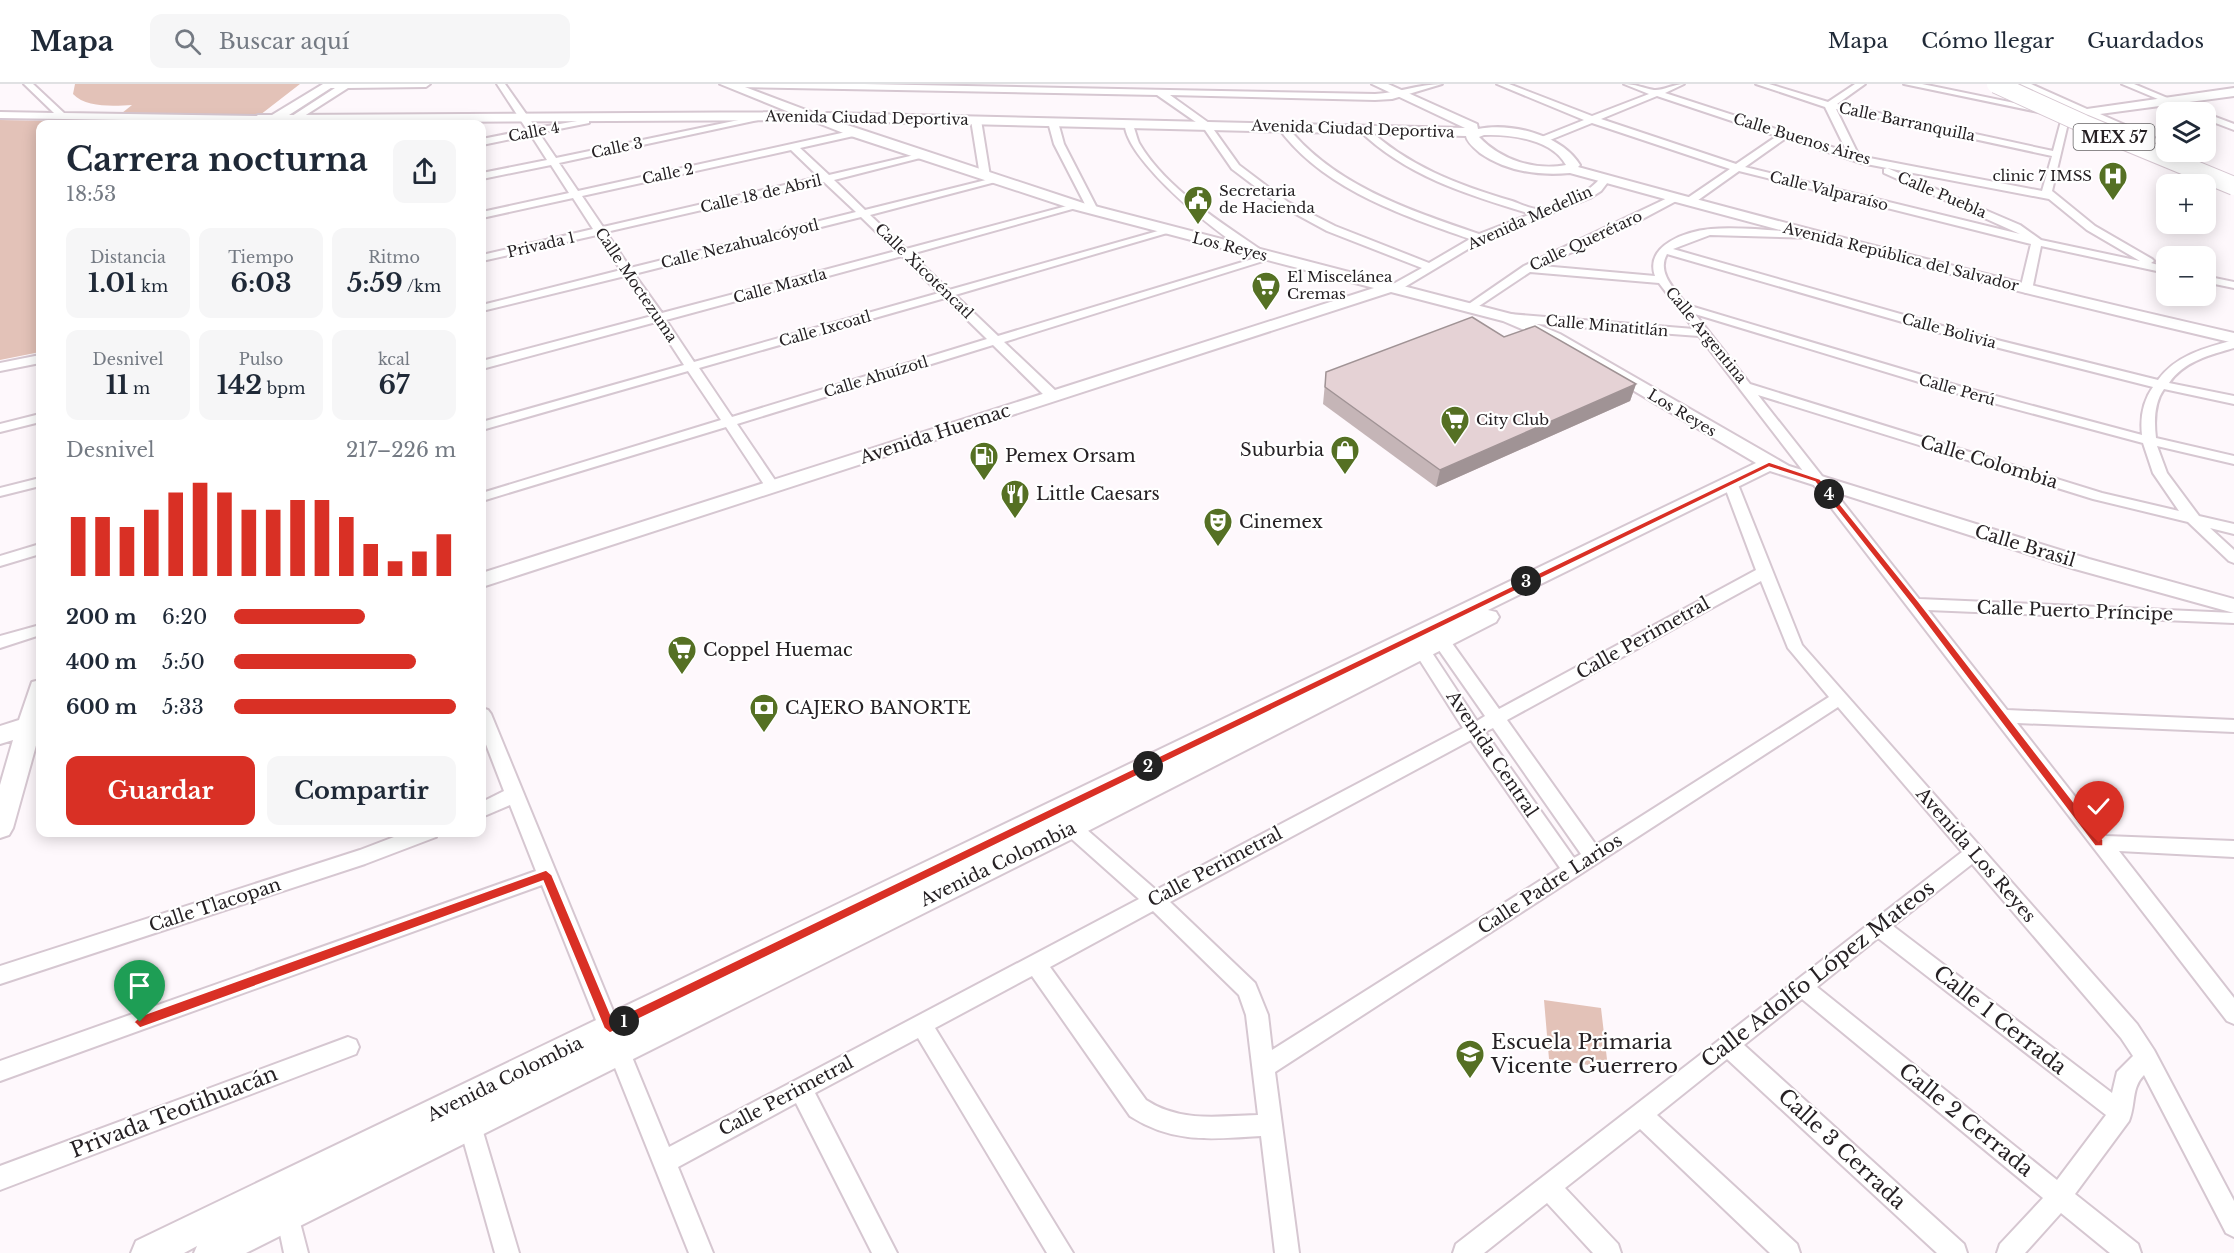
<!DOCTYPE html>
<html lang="es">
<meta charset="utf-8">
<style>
:root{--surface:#fff;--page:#f6f6f7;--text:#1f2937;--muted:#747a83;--line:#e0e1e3;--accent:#d93025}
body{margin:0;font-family:"Libre Baskerville",serif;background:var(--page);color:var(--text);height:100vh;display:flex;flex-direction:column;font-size:22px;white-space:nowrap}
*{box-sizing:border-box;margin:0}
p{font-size:20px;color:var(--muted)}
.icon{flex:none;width:33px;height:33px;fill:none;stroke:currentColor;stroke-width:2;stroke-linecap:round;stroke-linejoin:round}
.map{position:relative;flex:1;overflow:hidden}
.side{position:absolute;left:36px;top:36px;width:450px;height:717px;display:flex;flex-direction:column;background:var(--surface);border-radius:12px;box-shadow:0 3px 15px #0003}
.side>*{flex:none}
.tools{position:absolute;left:2156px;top:18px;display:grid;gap:12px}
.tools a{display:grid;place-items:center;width:60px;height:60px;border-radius:12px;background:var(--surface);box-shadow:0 3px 15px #0003;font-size:30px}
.pin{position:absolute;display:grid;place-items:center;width:51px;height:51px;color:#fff;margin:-62px -26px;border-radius:50% 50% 50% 0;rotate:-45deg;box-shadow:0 0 6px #0007}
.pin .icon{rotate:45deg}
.km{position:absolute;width:30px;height:30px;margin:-15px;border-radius:50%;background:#222;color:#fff;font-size:16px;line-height:30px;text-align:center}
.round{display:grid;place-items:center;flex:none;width:63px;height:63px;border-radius:12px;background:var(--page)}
.head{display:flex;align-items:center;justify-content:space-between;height:102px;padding:0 30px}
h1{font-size:33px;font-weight:800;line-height:45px}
.figures{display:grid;grid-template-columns:repeat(3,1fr);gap:9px;height:102px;padding:6px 30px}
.figures div{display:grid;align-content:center;border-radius:12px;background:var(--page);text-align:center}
.figures b{font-size:26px;font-weight:800}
.figures small{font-size:16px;font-weight:400}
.figures p{font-size:16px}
.chart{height:168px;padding:12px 30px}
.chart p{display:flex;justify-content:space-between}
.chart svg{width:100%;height:108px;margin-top:6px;stroke:var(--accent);stroke-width:6}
.action{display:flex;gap:12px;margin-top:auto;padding:12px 30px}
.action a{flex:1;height:69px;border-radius:12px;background:var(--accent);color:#fff;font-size:24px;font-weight:800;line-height:69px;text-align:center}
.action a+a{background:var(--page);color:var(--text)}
ul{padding:0 30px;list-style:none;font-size:20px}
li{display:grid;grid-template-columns:96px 72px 1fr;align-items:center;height:45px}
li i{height:15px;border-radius:8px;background:var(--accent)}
header{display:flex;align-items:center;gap:36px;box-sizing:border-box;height:84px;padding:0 30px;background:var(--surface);border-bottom:2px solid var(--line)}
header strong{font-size:28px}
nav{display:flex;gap:33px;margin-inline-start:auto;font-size:21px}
.search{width:420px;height:54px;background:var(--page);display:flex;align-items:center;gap:15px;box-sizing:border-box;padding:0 21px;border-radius:12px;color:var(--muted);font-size:22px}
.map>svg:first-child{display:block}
</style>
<header>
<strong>Mapa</strong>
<div class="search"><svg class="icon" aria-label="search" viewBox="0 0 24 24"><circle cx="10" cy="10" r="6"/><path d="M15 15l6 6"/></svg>Buscar aquí</div>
<nav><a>Mapa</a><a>Cómo llegar</a><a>Guardados</a></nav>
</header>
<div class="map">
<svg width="2234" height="1169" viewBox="0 0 2234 1169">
<rect width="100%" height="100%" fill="#fef8fc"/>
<!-- green -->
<path fill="#e3c2b8" d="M75 0H300L260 31 122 29 132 21C114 22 86 24 73 10Z
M0 36 241 40H40V268L0 276Z
M1544 916 1601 924 1608 984 1549 975Z"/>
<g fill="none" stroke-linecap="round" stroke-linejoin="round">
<!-- street casing -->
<g stroke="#d6c7d1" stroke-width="4">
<path id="street" d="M24 0H33L64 29 258 32 263 35 258 38 0 34V28L54 29Z
M326 0H430L426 3 348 4 298 36H292V32L335 4H325Z
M497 0H505L536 44 589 35V39L539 49 556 74 753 33 758 36 559 79 578 107 855 46 860 49 858 51 800 64 829 91 923 69 928 72 834 96 865 126 998 93 1003 96 870 131 906 165 1078 119 1083 122 911 170 949 206 1165 145H1173L1174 147 955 211 998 252 1259 173C1228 161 1119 72 1125 37H1131C1135 44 1136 52 1139 59 1166 105 1221 138 1264 168V171L1271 170 1276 173 1004 258 1058 309 1059 312 1058 315H1048L993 261 737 340 779 402 777 405H767L726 343 482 417V409L721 336 688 287 482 346V338L684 281 656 238 482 285V277L652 232 625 192 482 227V221L621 186 597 151 482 177V171L593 145 573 114 482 134V128L569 109 551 81 482 95V89L547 76 531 51 482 61V55L527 46ZM791 66 819 93 603 143 582 112ZM824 98 856 128 630 184 606 148ZM861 133 896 167 662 229 634 190ZM902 172 939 209 694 278 666 236ZM945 214 987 255 732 333 699 284Z
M732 0H864L1375 10C1398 9 1419 0 1442 0L1392 15 1375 16 1170 11 1209 39 1239 81 1288 118 1335 142 1429 179 1470 155C1400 130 1322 105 1277 42L1279 40H1285C1332 101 1409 126 1479 150L1531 130C1469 111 1407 93 1359 46V42H1365C1407 82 1458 101 1512 117 1521 120 1534 127 1543 125 1565 121 1589 109 1602 92L1611 94 1601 107 1590 114 1483 156 1403 204 1389 207 1383 204 1385 202 1395 199 1422 184 1327 147 1281 122 1232 85 1203 43 1157 11 736 3Z
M1497 0H1509L1592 32 1649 10 1624 0C1635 0 1643 4 1654 6 1662 7 1674 0 1684 0L1665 9 1847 68 1825 23 1756 0H1769L1828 18 1855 0H1865L1837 20 2053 67 2061 37 2069 35 2052 107 2095 142 2152 175 2154 177 2151 179 2166 183V189L2041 162 2032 206 2026 209 2020 206 2031 160 1739 87 1694 119H1686V115L1730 85 1592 39 1545 58H1539V54L1584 36ZM1657 12 1777 52 1736 80 1601 35ZM1836 25 2052 72 2042 107 1859 72ZM1786 54 1861 79 2049 115 2087 146 2140 177 2041 156 2020 141 1887 84 1884 85V89L2020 150 1745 83Z
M1904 0H1922L2048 26 2043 29Z
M2122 0H2134L2201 28H2189Z
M2205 29 2234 40V46L2205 35Z
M976 33 981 36 990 92 985 95 980 92 971 36Z
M1053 35 1058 38 1064 60 1098 126 1097 128 1088 126 1054 60 1048 38Z
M414 36 417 37 418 40H400Z
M1676 110 1681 113 1680 115 1633 140 1542 182 1655 192C1644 161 1687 147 1711 145 1743 142 1781 148 1814 149L1818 150V154L1710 151 1673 165 1953 245 2158 296C2176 271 2205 264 2234 256V264C2210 271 2184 277 2169 299L2234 312V320L2164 305C2154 319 2154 337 2156 354L2234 372V380L2157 362 2167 389 2199 432 2234 440V450L2210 444 2234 466V479L2229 477 2188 438 2093 415 1758 311 1919 515 2234 529V539L1928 526 2007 626 2234 636V648L2017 639 2106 752 2234 757V773L2119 767 2234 914V940L2227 937 1699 252 1509 238 1503 234 1509 230 1694 245 1659 199 1530 188 1473 226 1469 228 1463 224 1524 182ZM1667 170 1944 250 2153 303C2143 317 2140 334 2142 351L1962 303 1687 221C1676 207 1656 189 1667 170ZM1695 230 1952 308 2143 359 2153 389 2179 427 2102 409 1750 300Z
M2205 192 2234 198V204L2205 198Z
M40 271V279L0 287V279Z
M40 330V338L0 348V340Z
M40 394V402L0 412V404Z
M1730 394 1737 398 1802 561 2137 940 2154 966 2234 1117V1153L2226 1149 2144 991C2131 1004 2136 1020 2129 1037L2075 1110 2138 1160 2141 1169H2110L2061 1129 2025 1169H1997L2000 1160 2043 1114 1802 915 1744 961 1964 1160 1967 1169H1937L1727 975 1657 1031 1797 1160 1800 1169H1770L1640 1045 1565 1104 1618 1160 1621 1169H1593L1547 1119 1484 1169H1453L1456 1160 1962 768 1838 623 1275 988 1299 1169H1275L1261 1052C1211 1055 1174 1060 1130 1032L1032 892 935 944 1073 1169H1047L918 954 815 1009 897 1169H872L796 1019 678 1083 713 1169H689L542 801 0 997V977L536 787 510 721 482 733V718L504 707 482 650V624L488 626 491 630 669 1063 1139 815 1056 741 1054 736 1056 731 1063 729 1070 731 1156 806 1463 644 1407 556 1409 552H1421L1477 637 1485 632 1427 549 1425 545 1427 541H1439L1499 625 1756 486 1723 398ZM1761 497 1788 564 1829 613 1596 761 1507 636ZM1493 644 1581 770 1574 774 1485 648ZM1471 656 1560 784 1272 966 1268 931 1255 899 1170 818ZM1972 780 2121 954 2133 972 2117 988 2112 1009 1893 842ZM1153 827 1239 911 1246 931 1258 1031C1219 1032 1181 1039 1146 1016L1050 883ZM1878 854 2106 1031 2057 1096 1817 903Z
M40 460V470L0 482V472Z
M40 541V551L0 564V552Z
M407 748H438L436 753 365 780 0 900V882L360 766Z
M348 953 356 956 359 963 356 970 0 1106V1082Z
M470 1030 478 1033 481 1041 519 1169H495L459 1041 462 1033Z
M288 1119 296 1123 308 1169H284L276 1131 280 1123Z"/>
</g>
<!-- secondary casing -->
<g stroke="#d6c7d1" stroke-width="4">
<path id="secondary" d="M323 0H337L289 31 789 28 720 0H737L822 32 827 29 1465 44 1372 0H1388L1477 40 1478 45C1511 38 1562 51 1580 81L1578 83C1796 143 2014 199 2234 249V259C2011 207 1790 150 1570 89 1539 92 1506 87 1480 69 1474 64 1467 58 1466 52L835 37 1083 119 1515 231 1560 250 1789 382 2089 475 2234 515V529L2075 485 1770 387 1488 526 1496 528 1499 533 1496 538 1080 751 246 1169H194L197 1162 184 1169H131L136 1157 1756 379 1548 256 1503 237 1391 208 482 503V489L1374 204 1073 125 851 52 800 32 794 36 258 39 252 35 258 31H272ZM1484 51C1510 50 1552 55 1566 81 1535 87 1501 76 1479 53Z
M2015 0H2031L2087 25 2234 4V12L2100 30 2166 59V68L2084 33 2047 31 2045 28 2051 24 2069 26Z
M40 596V647L13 744 9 751 0 754V701L13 656 0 660V642L19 636 32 598Z"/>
</g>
<!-- street -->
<use href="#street" fill="#fff" fill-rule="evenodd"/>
<!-- secondary -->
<use href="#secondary" fill="#fff" fill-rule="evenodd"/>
<!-- highway-bridge casing -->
<g stroke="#d6c7d1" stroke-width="20" stroke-linecap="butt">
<path id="highway-bridge" d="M1996 0 2084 40 2234 102"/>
</g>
<!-- highway-bridge -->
<use href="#highway-bridge" stroke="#fff" stroke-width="18"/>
</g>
<!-- wall -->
<path fill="#c5b5b7" d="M1504 253 1636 300 1630 317 1436 403 1323 320 1326 288Z"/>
<!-- shaded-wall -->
<path fill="#a09395" d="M1636 300 1630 317 1436 403 1440 386Z"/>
<!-- building -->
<path fill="#e5d2d5" stroke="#a09395" stroke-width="1.5" d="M1472 233 1504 253 1535 242 1636 300 1440 386 1325 303 1326 288Z"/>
<!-- route -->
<path fill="#d93025" stroke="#fff" stroke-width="1.5" d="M1769 378 1820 395 1919 518 2103 756V762H2095L1913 522 1815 398 1769 383 610 949 604 944 543 797 140 944 134 938 140 932 546 786 552 791 613 936Z"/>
<!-- icons -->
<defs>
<g id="hospital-pin" transform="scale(1.5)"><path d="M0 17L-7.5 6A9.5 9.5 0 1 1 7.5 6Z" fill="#557023" stroke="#fff"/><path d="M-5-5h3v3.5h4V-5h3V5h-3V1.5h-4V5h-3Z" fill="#fff"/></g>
<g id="civic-pin" transform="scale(1.5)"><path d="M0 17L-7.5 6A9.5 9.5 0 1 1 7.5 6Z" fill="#557023" stroke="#fff"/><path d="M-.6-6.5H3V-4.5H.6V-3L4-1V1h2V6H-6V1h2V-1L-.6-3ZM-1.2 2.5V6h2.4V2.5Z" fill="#fff"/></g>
<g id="supermarket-pin" transform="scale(1.5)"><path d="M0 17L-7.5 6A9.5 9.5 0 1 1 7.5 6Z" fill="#557023" stroke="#fff"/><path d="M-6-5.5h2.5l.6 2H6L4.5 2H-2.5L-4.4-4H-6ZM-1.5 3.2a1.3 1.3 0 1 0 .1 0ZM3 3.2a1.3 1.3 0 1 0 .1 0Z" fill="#fff"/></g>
<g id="shop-pin" transform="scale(1.5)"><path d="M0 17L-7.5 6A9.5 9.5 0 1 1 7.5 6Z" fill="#557023" stroke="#fff"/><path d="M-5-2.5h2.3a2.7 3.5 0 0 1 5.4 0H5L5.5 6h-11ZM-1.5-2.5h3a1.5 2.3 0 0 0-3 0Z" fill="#fff"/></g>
<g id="fuel-pin" transform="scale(1.5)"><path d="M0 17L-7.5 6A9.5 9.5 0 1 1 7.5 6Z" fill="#557023" stroke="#fff"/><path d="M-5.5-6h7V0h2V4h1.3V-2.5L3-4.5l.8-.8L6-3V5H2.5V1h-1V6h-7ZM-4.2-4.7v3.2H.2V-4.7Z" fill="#fff"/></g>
<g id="restaurant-pin" transform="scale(1.5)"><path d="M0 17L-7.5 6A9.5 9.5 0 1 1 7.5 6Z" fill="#557023" stroke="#fff"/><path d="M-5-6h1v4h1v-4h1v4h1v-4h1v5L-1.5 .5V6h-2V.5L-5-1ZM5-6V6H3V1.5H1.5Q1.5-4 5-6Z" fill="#fff"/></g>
<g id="theatre-pin" transform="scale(1.5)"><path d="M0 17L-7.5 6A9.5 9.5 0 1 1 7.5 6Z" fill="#557023" stroke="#fff"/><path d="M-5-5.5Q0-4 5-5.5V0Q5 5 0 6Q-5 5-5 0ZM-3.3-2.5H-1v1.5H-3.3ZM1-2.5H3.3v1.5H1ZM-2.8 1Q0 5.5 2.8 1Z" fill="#fff"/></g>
<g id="bank-pin" transform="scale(1.5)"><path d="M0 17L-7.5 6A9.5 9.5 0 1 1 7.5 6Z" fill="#557023" stroke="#fff"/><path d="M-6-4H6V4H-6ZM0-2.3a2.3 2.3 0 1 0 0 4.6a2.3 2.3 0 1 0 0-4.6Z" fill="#fff"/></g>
<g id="school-pin" transform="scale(1.5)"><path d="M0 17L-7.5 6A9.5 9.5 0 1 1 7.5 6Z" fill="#557023" stroke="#fff"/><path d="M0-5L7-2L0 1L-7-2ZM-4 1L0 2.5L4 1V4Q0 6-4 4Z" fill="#fff"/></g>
</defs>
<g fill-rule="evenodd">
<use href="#hospital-pin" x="2113" y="92"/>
<use href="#civic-pin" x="1198" y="116"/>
<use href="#supermarket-pin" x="1266" y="202"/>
<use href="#supermarket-pin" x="1455" y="336"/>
<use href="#shop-pin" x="1345" y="366"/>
<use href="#fuel-pin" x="984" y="372"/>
<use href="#restaurant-pin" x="1015" y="410"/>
<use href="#theatre-pin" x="1218" y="438"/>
<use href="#supermarket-pin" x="682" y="566"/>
<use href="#bank-pin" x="764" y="624"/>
<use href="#school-pin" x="1470" y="970"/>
</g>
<g text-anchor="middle" stroke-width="4.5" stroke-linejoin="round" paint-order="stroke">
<!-- far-street labels -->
<g font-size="15" fill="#262124" stroke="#fff">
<text transform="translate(867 34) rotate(1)" y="5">Avenida Ciudad Deportiva</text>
<text transform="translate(1907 38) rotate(12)" y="5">Calle Barranquilla</text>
<text transform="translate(1353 45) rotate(2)" y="5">Avenida Ciudad Deportiva</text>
<text transform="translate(534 48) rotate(-11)" y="5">Calle 4</text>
<text transform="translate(1802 55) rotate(17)" y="5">Calle Buenos Aires</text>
<text transform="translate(617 64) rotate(-12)" y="5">Calle 3</text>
<text transform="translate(668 90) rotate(-12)" y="5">Calle 2</text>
<text transform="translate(1829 107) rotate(14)" y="5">Calle Valparaíso</text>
<text transform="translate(761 110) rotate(-13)" y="5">Calle 18 de Abril</text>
<text transform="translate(1942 111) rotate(23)" y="5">Calle Puebla</text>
<text transform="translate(1530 134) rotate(-24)" y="5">Avenida Medellin</text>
<text transform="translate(1586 157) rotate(-25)" y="5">Calle Querétaro</text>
<text transform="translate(740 160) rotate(-14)" y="5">Calle Nezahualcóyotl</text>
<text transform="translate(541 161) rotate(-13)" y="5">Privada 1</text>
<text transform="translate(1230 163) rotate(14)" y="5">Los Reyes</text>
<text transform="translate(1901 173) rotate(14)" y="5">Avenida República del Salvador</text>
<text transform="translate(924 187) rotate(44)" y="5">Calle Xicoténcatl</text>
<text transform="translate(636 201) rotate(56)" y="5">Calle Moctezuma</text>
<text transform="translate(780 202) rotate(-15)" y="5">Calle Maxtla</text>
<text transform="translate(1607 242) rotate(5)" y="5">Calle Minatitlán</text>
<text transform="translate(825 245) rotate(-16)" y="5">Calle Ixcoatl</text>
<text transform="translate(1949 247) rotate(15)" y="5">Calle Bolivia</text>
<text transform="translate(1706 251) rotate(51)" y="5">Calle Argentina</text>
<text transform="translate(876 293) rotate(-17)" y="5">Calle Ahuízotl</text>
<text transform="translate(1957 306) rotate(16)" y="5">Calle Perú</text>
<text transform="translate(1682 329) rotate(31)" y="5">Los Reyes</text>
</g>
<!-- far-poi labels -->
<g font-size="15" fill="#262124" stroke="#fff" text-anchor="start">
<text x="2092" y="97" text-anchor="end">clinic 7 IMSS</text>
<text x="1219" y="112">Secretaria<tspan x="1219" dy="17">de Hacienda</tspan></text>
<text x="1287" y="198">El Miscelánea<tspan x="1287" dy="17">Cremas</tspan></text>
<text x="1476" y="341">City Club</text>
</g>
<!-- shield labels -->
<rect fill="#fff" stroke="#676466" stroke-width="1.5" x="2073.5" y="40" width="81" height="26" rx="4.5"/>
<g font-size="16" font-weight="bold" fill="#262124">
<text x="2114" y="59">MEX 57</text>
</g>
<!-- street labels -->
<g font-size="18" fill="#262124" stroke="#fff">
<text transform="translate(935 350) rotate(-18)" y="6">Avenida Huemac</text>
<text transform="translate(1989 378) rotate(17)" y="6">Calle Colombia</text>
<text transform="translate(2025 462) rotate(17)" y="6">Calle Brasil</text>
<text transform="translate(2075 527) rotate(2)" y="6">Calle Puerto Príncipe</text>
<text transform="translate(1643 554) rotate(-29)" y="6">Calle Perimetral</text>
<text transform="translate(1492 670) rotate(56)" y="6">Avenida Central</text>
<text transform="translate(1976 771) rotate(49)" y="6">Avenida Los Reyes</text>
<text transform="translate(998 780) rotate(-26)" y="6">Avenida Colombia</text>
<text transform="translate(1215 783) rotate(-28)" y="6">Calle Perimetral</text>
<text transform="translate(1550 800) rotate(-33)" y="6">Calle Padre Larios</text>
<text transform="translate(215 821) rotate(-18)" y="6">Calle Tlacopan</text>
<text transform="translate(505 995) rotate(-26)" y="6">Avenida Colombia</text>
<text transform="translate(786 1012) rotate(-28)" y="6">Calle Perimetral</text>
</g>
<!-- poi labels -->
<g font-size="18" fill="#262124" stroke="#fff" text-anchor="start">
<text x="1324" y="372" text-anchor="end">Suburbia</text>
<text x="1005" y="378">Pemex Orsam</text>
<text x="1036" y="416">Little Caesars</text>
<text x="1239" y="444">Cinemex</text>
<text x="703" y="572">Coppel Huemac</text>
<text x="785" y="630">CAJERO BANORTE</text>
</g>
<!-- near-street labels -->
<g font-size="21" fill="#262124" stroke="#fff">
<text transform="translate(1818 890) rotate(-38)" y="7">Calle Adolfo López Mateos</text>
<text transform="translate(2000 936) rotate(38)" y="7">Calle 1 Cerrada</text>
<text transform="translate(174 1028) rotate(-21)" y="7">Privada Teotihuacán</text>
<text transform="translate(1966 1036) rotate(39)" y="7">Calle 2 Cerrada</text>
<text transform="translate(1842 1065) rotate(43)" y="7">Calle 3 Cerrada</text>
</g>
<!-- near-poi labels -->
<g font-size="21" fill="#262124" stroke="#fff" text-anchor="start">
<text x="1491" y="965">Escuela Primaria<tspan x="1491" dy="24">Vicente Guerrero</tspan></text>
</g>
</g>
</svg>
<div class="tools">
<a><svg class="icon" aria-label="layers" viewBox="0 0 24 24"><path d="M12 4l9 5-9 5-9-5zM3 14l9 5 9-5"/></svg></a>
<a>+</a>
<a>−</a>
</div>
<div class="pin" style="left:140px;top:938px;background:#1e9e55"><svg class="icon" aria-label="arrive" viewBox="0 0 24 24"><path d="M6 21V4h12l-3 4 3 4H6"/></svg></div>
<div class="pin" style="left:2099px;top:759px;background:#d93025"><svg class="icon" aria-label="check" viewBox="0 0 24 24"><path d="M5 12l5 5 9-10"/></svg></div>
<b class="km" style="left:624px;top:937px">1</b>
<b class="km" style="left:1148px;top:682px">2</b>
<b class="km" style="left:1526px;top:497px">3</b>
<b class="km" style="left:1829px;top:410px">4</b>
<section class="side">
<div class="head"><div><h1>Carrera nocturna</h1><p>18:53</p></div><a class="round"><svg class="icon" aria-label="share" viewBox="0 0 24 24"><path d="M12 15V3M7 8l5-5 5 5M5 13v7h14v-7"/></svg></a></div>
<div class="figures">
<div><p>Distancia</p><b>1.01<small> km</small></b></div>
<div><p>Tiempo</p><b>6:03</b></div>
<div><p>Ritmo</p><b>5:59<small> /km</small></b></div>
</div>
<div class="figures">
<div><p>Desnivel</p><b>11<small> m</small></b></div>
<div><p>Pulso</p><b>142<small> bpm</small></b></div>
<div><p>kcal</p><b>67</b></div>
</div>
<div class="chart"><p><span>Desnivel</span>217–226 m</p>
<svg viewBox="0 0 160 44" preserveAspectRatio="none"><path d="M5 44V20M15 44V20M25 44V24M35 44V17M45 44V10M55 44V6M65 44V10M75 44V17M85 44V17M95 44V13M105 44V13M115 44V20M125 44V31M135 44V38M145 44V34M155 44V27"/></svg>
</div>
<ul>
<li><b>200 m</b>6:20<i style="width:59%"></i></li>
<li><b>400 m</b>5:50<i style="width:82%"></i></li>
<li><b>600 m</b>5:33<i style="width:100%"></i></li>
</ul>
<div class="action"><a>Guardar</a><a>Compartir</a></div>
</section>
</div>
